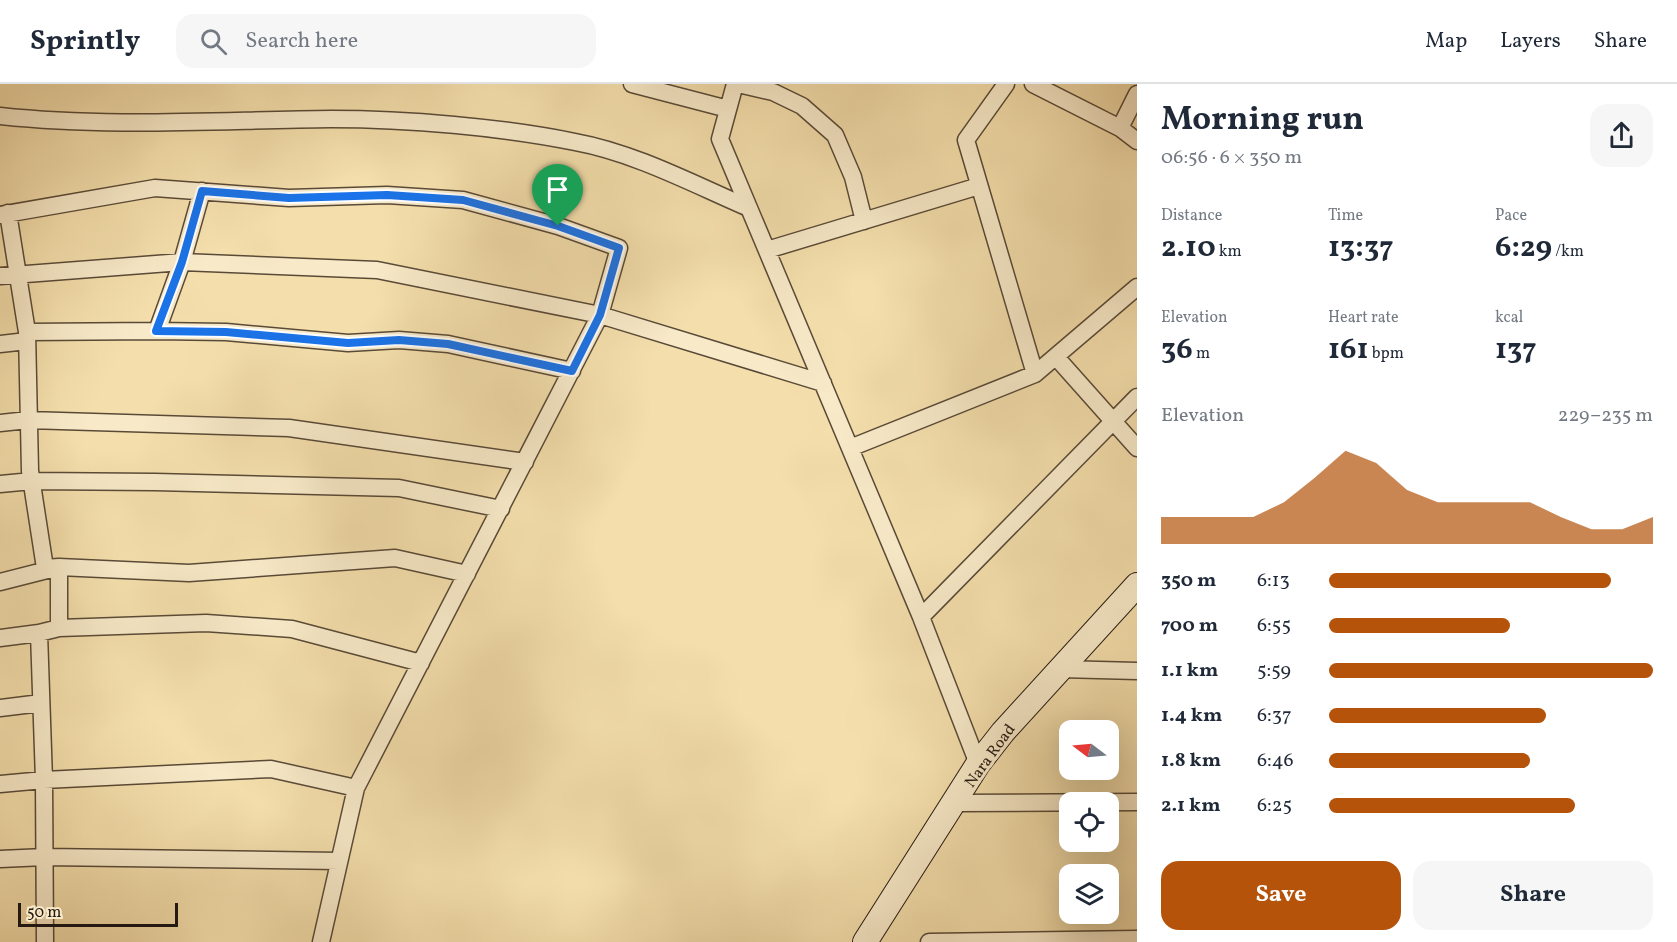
<!DOCTYPE html>
<meta charset="utf-8">
<style>
:root{--surface:#fff;--page:#f6f6f7;--text:#1f2937;--muted:#747a83;--line:#e0e1e3;--accent:#b45309}
body{margin:0;font-family:Vollkorn,serif;background:var(--page);color:var(--text);height:100vh;display:flex;flex-direction:column;font-size:22px;white-space:nowrap}
*{box-sizing:border-box;margin:0}
p{font-size:20px;color:var(--muted)}
.icon{flex:none;width:33px;height:33px;fill:none;stroke:currentColor;stroke-width:2;stroke-linecap:round;stroke-linejoin:round}
.map{position:relative;flex:1;overflow:hidden}
.sheet{display:flex;flex-direction:column;background:var(--surface);width:540px}
.sheet>*{flex:none}
.needle{width:39px;rotate:286deg}
.buttons{position:absolute;left:1059px;top:636px;display:grid;gap:12px}
.buttons a{display:grid;place-items:center;width:60px;height:60px;border-radius:12px;background:var(--surface);box-shadow:0 6px 24px #0002;font-size:30px}
.scale{position:absolute;left:18px;bottom:15px;width:160px;box-sizing:border-box;padding-left:6px;border:3px solid #251912;border-top:0;font-size:16px;line-height:21px;white-space:nowrap;color:#251912;-webkit-text-stroke:4px #f8eac9;paint-order:stroke}
.pin{position:absolute;display:grid;place-items:center;width:51px;height:51px;color:#fff;margin:-62px -26px;border-radius:50% 50% 50% 0;rotate:-45deg;box-shadow:0 0 6px #0007}
.pin .icon{rotate:45deg}
.round{display:grid;place-items:center;flex:none;width:63px;height:63px;border-radius:18px;background:var(--page)}
.overview{display:flex;align-items:center;justify-content:space-between;height:102px;padding:0 24px}
h1{font-size:33px;font-weight:700;line-height:45px}
.metrics{display:grid;grid-template-columns:repeat(3,1fr);gap:9px;height:102px;padding:6px 24px}
.metrics div{display:grid;align-content:center}
.metrics b{font-size:30px;font-weight:700}
.metrics small{font-size:16px;font-weight:400}
.metrics p{font-size:16px}
.chart{height:168px;padding:12px 24px}
.chart p{display:flex;justify-content:space-between}
.chart svg{width:100%;height:108px;margin-top:6px;fill:var(--accent);opacity:.7}
.primary-button{display:flex;gap:12px;margin-top:auto;padding:12px 24px}
.primary-button a{flex:1;height:69px;border-radius:18px;background:var(--accent);color:#fff;font-size:24px;font-weight:700;line-height:69px;text-align:center}
.primary-button a+a{background:var(--page);color:var(--text)}
ul{padding:0 24px;list-style:none;font-size:20px}
li{display:grid;grid-template-columns:96px 72px 1fr;align-items:center;height:45px}
li i{height:15px;border-radius:8px;background:var(--accent)}
header{display:flex;align-items:center;gap:36px;box-sizing:border-box;height:84px;padding:0 30px;background:var(--surface);border-bottom:2px solid var(--line)}
header strong{font-size:28px}
nav{display:flex;gap:33px;margin-inline-start:auto;font-size:21px}
.search{width:420px;height:54px;background:var(--page);display:flex;align-items:center;gap:15px;box-sizing:border-box;padding:0 21px;border-radius:18px;color:var(--muted);font-size:22px}
main{display:flex;flex:1;min-height:0}
.map>svg:first-child{display:block}
</style>
<header>
<strong>Sprintly</strong>
<div class="search"><svg class="icon" aria-label="search" viewBox="0 0 24 24"><circle cx="10" cy="10" r="6"/><path d="M15 15l6 6"/></svg>Search here</div>
<nav><a>Map</a><a>Layers</a><a>Share</a></nav>
</header>
<main>
<div class="map">
<svg width="1137" height="858" viewBox="0 0 1137 858">
<rect width="100%" height="100%" fill="#f4dfac"/>
<filter id="stains"><feTurbulence type="fractalNoise" baseFrequency=".00333" numOctaves="4"/><feColorMatrix values="0 0 0 0 .2 0 0 0 0 .09 0 0 0 0 .02 0 0 0 .5 -.17"/></filter>
<radialGradient id="worn" r=".72"><stop offset=".6" stop-color="#630" stop-opacity="0"/><stop offset="1" stop-color="#630" stop-opacity=".3"/></radialGradient>
<g fill="none" stroke-linecap="round" stroke-linejoin="round">
<!-- street casing -->
<g stroke="#594a38" stroke-width="19">
<path id="street" d="M632 0 728 25
M735 0 720 55 921 533 978 680
M738 0 773 8 802 22 835 51 853 93 864 137
M1006 0 966 56 1035 290 1137 203
M1033 0 1120 44 1137 10
M0 32C110 44 221 36 331 35 407 35 501 43 575 58 635 69 693 100 749 124
M1120 44 1137 57
M8 129 27 248 30 387 45 484 59 483V544L39 549 44 696 45 858
M0 131 155 104 289 114 387 111 463 116 558 142 619 164 600 231 377 186 182 178 0 192
M767 166 979 102
M157 247 182 178 202 107
M27 248 157 247 226 248 348 259 399 256 448 260 572 287
M0 260 27 257
M1056 273 1137 364
M0 339 28 336 289 344 525 378
M850 364 1035 290
M0 400 32 397 155 398 399 404 501 425
M0 498 59 483 189 489 395 474 467 490
M921 533 1137 313
M59 544 206 539 292 545 421 579
M0 554 39 549
M1060 585 1137 587
M0 624 41 619
M0 700 44 696 271 685 356 704
M956 719 1137 718
M0 775 45 773 339 777
M321 858 356 704 600 231 823 299
M929 858 1137 855"/>
</g>
<!-- secondary casing -->
<g stroke="#251912" stroke-width="26">
<path id="secondary" d="M865 858 978 680 1003 648 1137 501"/>
</g>
<!-- street -->
<use href="#street" stroke="#f8eac9" stroke-width="16"/>
<!-- secondary -->
<use href="#secondary" stroke="#f8eac9" stroke-width="24"/>
</g>
<g fill="none" stroke-linecap="round" stroke-linejoin="round">
<!-- route casing -->
<g stroke="#fff" stroke-width="12">
<path id="route" d="M202 107 289 114 387 111 463 116 558 142 619 164 600 231 572 287 448 260 399 256 348 259 226 248 156 247 182 178Z"/>
</g>
<!-- route -->
<use href="#route" stroke="#1a73e8" stroke-width="8"/>
</g>
<g text-anchor="middle" stroke-width="6" stroke-linejoin="round" paint-order="stroke">
<!-- street labels -->
<g font-size="16" fill="#251912" stroke="#f8eac9">
<text transform="translate(989 671) rotate(-54)" y="6">Nara Road</text>
</g>
</g>
<rect width="100%" height="100%" filter="url(#stains)"/>
<rect width="100%" height="100%" fill="url(#worn)"/>
</svg>
<div class="buttons">
<a><svg class="needle" viewBox="-14 -14 28 28"><path d="M0-13l5 13h-10z" fill="#e53935"/><path d="M0 13l5-13h-10z" fill="#747a83"/></svg></a>
<a><svg class="icon" aria-label="locate" viewBox="0 0 24 24"><circle cx="12" cy="12" r="6"/><path d="M12 2v4M12 18v4M2 12h4M18 12h4"/></svg></a>
<a><svg class="icon" aria-label="layers" viewBox="0 0 24 24"><path d="M12 4l9 5-9 5-9-5zM3 14l9 5 9-5"/></svg></a>
</div>
<div class="scale">50 m</div>
<div class="pin" style="left:558px;top:142px;background:#1e9e55"><svg class="icon" aria-label="arrive" viewBox="0 0 24 24"><path d="M6 21V4h12l-3 4 3 4H6"/></svg></div>
</div>
<section class="sheet">
<div class="overview"><div><h1>Morning run</h1><p>06:56 · 6 × 350 m</p></div><a class="round"><svg class="icon" aria-label="share" viewBox="0 0 24 24"><path d="M12 15V3M7 8l5-5 5 5M5 13v7h14v-7"/></svg></a></div>
<div class="metrics">
<div><p>Distance</p><b>2.10<small> km</small></b></div>
<div><p>Time</p><b>13:37</b></div>
<div><p>Pace</p><b>6:29<small> /km</small></b></div>
</div>
<div class="metrics">
<div><p>Elevation</p><b>36<small> m</small></b></div>
<div><p>Heart rate</p><b>161<small> bpm</small></b></div>
<div><p>kcal</p><b>137</b></div>
</div>
<div class="chart"><p><span>Elevation</span>229–235 m</p>
<svg viewBox="0 0 160 44" preserveAspectRatio="none"><path d="M0 44V33L10 33L20 33L30 33L40 27L50 17L60 6L70 11L80 22L90 27L100 27L110 27L120 27L130 33L140 38L150 38L160 33V44z"/></svg>
</div>
<ul>
<li><b>350 m</b>6:13<i style="width:87%"></i></li>
<li><b>700 m</b>6:55<i style="width:56%"></i></li>
<li><b>1.1 km</b>5:59<i style="width:100%"></i></li>
<li><b>1.4 km</b>6:37<i style="width:67%"></i></li>
<li><b>1.8 km</b>6:46<i style="width:62%"></i></li>
<li><b>2.1 km</b>6:25<i style="width:76%"></i></li>
</ul>
<div class="primary-button"><a>Save</a><a>Share</a></div>
</section>
</main>
